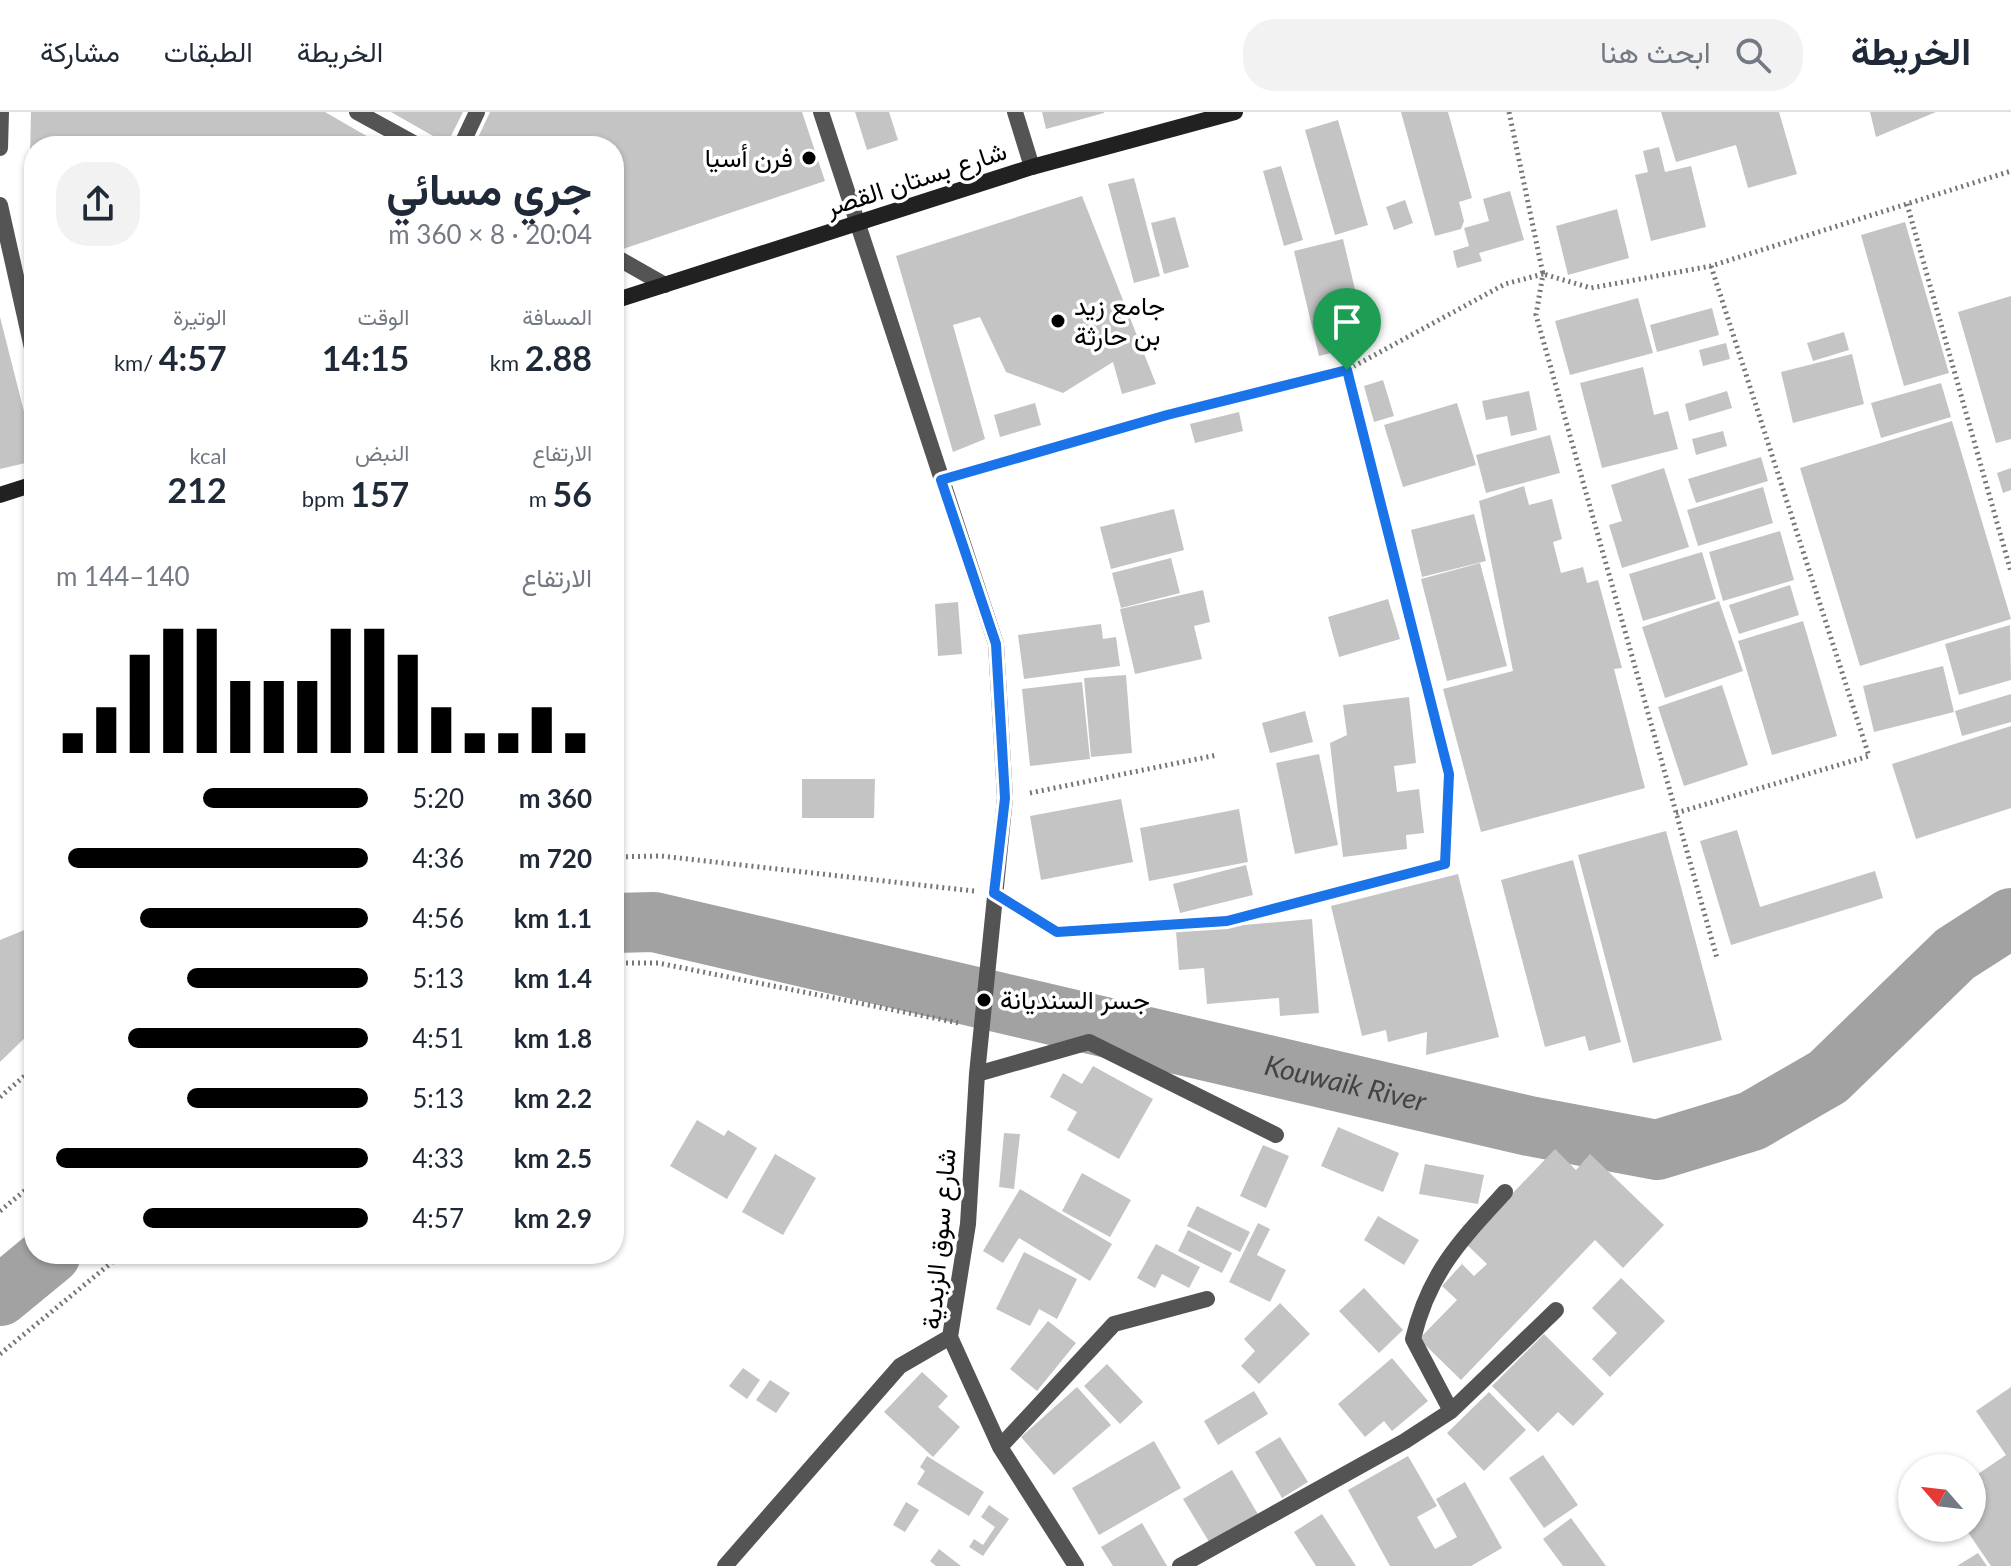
<!DOCTYPE html>
<html lang="ar">
<meta charset="utf-8">
<style>
:root{--surface:#fff;--page:#f2f2f3;--text:#1f2937;--muted:#747a83;--line:#e0e1e3;--accent:#000}
body{margin:0;font-family:Lato,Vazirmatn,sans-serif;background:var(--page);color:var(--text);direction:rtl;height:100vh;display:flex;flex-direction:column;font-size:30px;white-space:nowrap}
*{box-sizing:border-box;margin:0}
p{font-size:26px;color:var(--muted)}
.icon{flex:none;width:44px;height:44px;fill:none;stroke:currentColor;stroke-width:2;stroke-linecap:round;stroke-linejoin:round}
.map{position:relative;flex:1;overflow:hidden;direction:ltr}
.side{position:absolute;left:24px;top:24px;width:600px;height:1128px;display:flex;flex-direction:column;background:var(--surface);border-radius:32px;box-shadow:0 2px 6px #0004;direction:rtl}
.side>*{flex:none}
.needle{width:52px;rotate:298deg}
.tools{position:absolute;left:1898px;top:1342px;display:grid;gap:16px}
.tools a{display:grid;place-items:center;width:88px;height:88px;border-radius:50%;background:var(--surface);box-shadow:0 2px 6px #0004;font-size:40px}
.pin{position:absolute;display:grid;place-items:center;width:68px;height:68px;color:#fff;margin:-82px -34px;border-radius:50% 50% 50% 0;rotate:-45deg;box-shadow:0 0 8px #0007}
.pin .icon{rotate:45deg}
.round{display:grid;place-items:center;flex:none;width:84px;height:84px;border-radius:32px;background:var(--page)}
.head{display:flex;align-items:center;justify-content:space-between;height:136px;padding:0 32px}
h1{font-size:44px;font-weight:700;line-height:60px}
.figures{display:grid;grid-template-columns:repeat(3,1fr);gap:12px;height:136px;padding:8px 32px}
.figures div{display:grid;align-content:center}
.figures b{font-size:34px;font-weight:700}
.figures small{font-size:22px;font-weight:400}
.figures p{font-size:22px}
.chart{height:224px;padding:16px 32px}
.chart p{display:flex;justify-content:space-between}
.chart svg{width:100%;height:144px;margin-top:8px;stroke:var(--accent);stroke-width:6}
ul{padding:0 32px;list-style:none;font-size:26px}
li{display:grid;grid-template-columns:128px 96px 1fr;align-items:center;height:60px}
li i{height:20px;border-radius:10px;background:var(--accent)}
header{display:flex;align-items:center;gap:48px;box-sizing:border-box;height:112px;padding:0 40px;background:var(--surface);border-bottom:2px solid var(--line)}
header strong{font-size:38px}
nav{display:flex;gap:44px;margin-inline-start:auto;font-size:28px}
.search{width:560px;height:72px;background:var(--page);display:flex;align-items:center;gap:20px;box-sizing:border-box;padding:0 28px;border-radius:32px;color:var(--muted);font-size:30px}
.map>svg:first-child{display:block}
</style>
<header>
<strong>الخريطة</strong>
<div class="search"><svg class="icon" aria-label="search" viewBox="0 0 24 24"><circle cx="10" cy="10" r="6"/><path d="M15 15l6 6"/></svg>ابحث هنا</div>
<nav><a>الخريطة</a><a>الطبقات</a><a>مشاركة</a></nav>
</header>
<div class="map">
<svg width="2011" height="1454" viewBox="0 0 2011 1454">
<rect width="100%" height="100%" fill="#fff"/>
<g fill="none" stroke-linecap="round" stroke-linejoin="round">
<!-- river -->
<g stroke="#a2a2a2" stroke-width="60">
<path id="s1" d="M614 811 654 810 1529 1014 1657 1038 1752 1009 1828 965 1955 842 2011 806"/>
<path d="M0 1184 51 1142"/>
</g>
</g>
<!-- building -->
<path fill="#c4c4c4" d="M31 0H325L384 34H34L32 114 29 92Z
M391 0H463L447 32Z
M490 0H802L825 69 623 137 614 132V34H474Z
M855 0H889L898 28 867 38Z
M1042 0H1104V1L1046 17Z
M1401 0H1448L1472 86 1459 90 1464 109 1461 117 1435 124Z
M1661 0H1779L1797 62 1748 76 1736 33 1676 50Z
M1870 0H1936L1876 25Z
M1338 8 1368 113 1335 123 1305 18Z
M1659 35 1665 60 1691 54 1706 115 1651 129 1635 63 1648 60 1643 39Z
M1281 54 1303 128 1284 134 1263 59Z
M1134 66 1160 164 1134 171 1108 72Z
M1510 79 1524 128 1479 141 1482 149 1457 156 1453 139 1469 134 1464 116 1489 109 1483 87Z
M1082 84 1156 272 1122 282 1113 250 1063 281 1006 260 980 205 953 213 985 327 953 340 896 144Z
M1405 88 1413 111 1394 118 1386 95Z
M1617 97 1629 146 1568 163 1556 114Z
M1175 105 1189 155 1164 162 1151 111Z
M1905 110 1949 261 1904 274 1861 123Z
M1343 127 1368 232 1319 244 1294 139Z
M2011 184V327L1996 331 1958 200Z
M1638 186 1653 241 1570 263 1555 209Z
M1712 196 1719 223 1657 240 1650 213Z
M0 205 34 339V349L0 357Z
M1844 220 1849 238 1813 249 1807 231Z
M1726 231 1730 247 1703 254 1699 238Z
M1852 242 1864 292 1793 311 1781 260Z
M1643 255 1654 303 1668 299 1678 337 1602 356 1580 271Z
M1383 268 1394 304 1374 310 1364 274Z
M1941 271 1951 305 1881 326 1871 291Z
M1529 279 1537 318 1511 324 1507 304 1486 308 1482 289Z
M1727 279 1732 296 1689 309 1685 292Z
M1035 291 1041 313 1000 325 994 303Z
M1457 291 1476 353 1403 375 1384 313Z
M1239 300 1243 319 1195 331 1190 312Z
M1952 309 2011 507 1860 554 1800 356Z
M1723 319 1727 334 1696 343 1692 327Z
M1550 323 1560 361 1486 381 1476 343Z
M1761 345 1768 369 1696 391 1688 367Z
M1664 356 1689 435 1622 456 1609 413 1622 409 1611 373Z
M2011 356V378L2003 381 1997 361Z
M1524 374 1529 393 1552 387 1562 427 1553 430 1561 461 1583 455 1587 471 1598 468 1622 556 1614 557 1645 676 1481 720 1443 577 1513 559 1479 389Z
M1763 375 1773 411 1698 434 1687 398Z
M1174 397 1184 438 1111 457 1100 415Z
M1474 402 1486 449 1422 465 1411 418Z
M1780 419 1794 468 1723 489 1709 440Z
M1702 440 1716 487 1643 509 1629 462Z
M1171 446 1180 481 1121 496 1112 461Z
M1480 451 1507 554 1447 569 1421 467Z
M1790 473 1799 503 1739 522 1729 493Z
M1203 478 1210 510 1194 514 1202 547 1135 562 1120 497Z
M1388 487 1400 527 1339 545 1328 505Z
M1719 489 1743 559 1665 586 1642 515Z
M958 490 962 542 938 544 935 492Z
M1803 509 1837 624 1772 643 1738 529Z
M1101 512 1103 527 1116 525 1120 554 1024 567 1018 523Z
M2010 513 2011 568 1959 583 1945 532Z
M1943 554 1954 600 1874 620 1863 574Z
M1126 563 1132 641 1091 645 1084 566Z
M1082 570 1090 647 1030 654 1022 577Z
M1722 573 1748 653 1684 674 1658 595Z
M2011 582V610L1962 624 1955 599Z
M1409 585 1416 651 1394 654 1397 680 1419 677 1424 721 1406 723 1407 737 1343 745 1330 631 1347 623 1343 593Z
M1305 599 1313 630 1270 641 1262 611Z
M2011 614V696L1916 727 1892 652Z
M1319 642 1338 733 1295 742 1276 651Z
M802 667H875L874 706H802Z
M1121 687 1133 750 1041 768 1030 704Z
M1239 697 1248 750 1149 769 1140 716Z
M1737 718 1760 795 1875 759 1883 786 1731 833 1700 729Z
M1666 719 1722 928 1633 951 1578 743Z
M1573 748 1621 930 1589 939 1585 924 1545 935 1501 768Z
M1246 753 1253 783 1180 801 1173 772Z
M1458 762 1499 925 1426 943 1427 920 1388 930 1386 918 1362 924 1331 794Z
M1312 807 1319 901 1280 904 1279 886 1207 892 1204 856 1179 858 1176 819Z
M34 814V917L0 950V828Z
M1093 954 1153 987 1119 1047 1067 1018 1077 1000 1050 985 1063 961 1082 972Z
M697 1008 724 1024 728 1018 757 1036 727 1087 670 1054Z
M1338 1015 1399 1041 1383 1080 1321 1054Z
M1004 1021 1020 1022 1014 1077 999 1075Z
M1263 1033 1289 1044 1266 1096 1240 1084Z
M1555 1037 1576 1058 1590 1042 1664 1113 1623 1156 1595 1128 1461 1268 1419 1227 1457 1188 1442 1174 1462 1152 1474 1164 1487 1152 1465 1131Z
M775 1042 816 1066 783 1123 742 1100Z
M1425 1052 1484 1063 1478 1092 1419 1082Z
M1082 1061 1131 1088 1110 1125 1062 1099Z
M1020 1077 1112 1132 1090 1169 1019 1126 1003 1151 983 1139Z
M1197 1094 1250 1120 1240 1140 1187 1114Z
M1378 1104 1419 1128 1404 1153 1364 1128Z
M1258 1111 1270 1117 1257 1143 1286 1158 1270 1190 1229 1170Z
M1188 1118 1232 1141 1222 1161 1178 1139Z
M1156 1132 1200 1155 1189 1176 1162 1162 1155 1176 1137 1166Z
M1024 1140 1077 1167 1057 1207 1039 1197 1030 1214 996 1197Z
M1621 1166 1665 1209 1610 1265 1592 1247 1617 1221 1592 1196Z
M1364 1176 1403 1218 1379 1241 1339 1199Z
M1280 1191 1310 1222 1259 1272 1241 1254 1255 1239 1244 1227Z
M1048 1209 1076 1231 1037 1279 1010 1257Z
M1544 1222 1604 1282 1573 1314 1558 1300 1538 1320 1492 1274Z
M1392 1246 1428 1289 1392 1319 1384 1309 1365 1325 1338 1292Z
M1107 1252 1143 1290 1120 1312 1084 1274Z
M743 1256 760 1268 747 1287 729 1274Z
M922 1260 948 1284 938 1295 960 1315 933 1345 884 1300Z
M770 1268 790 1281 776 1301 756 1288Z
M1077 1275 1111 1313 1054 1363 1021 1325Z
M2011 1275V1454H1991L1965 1416H1972V1366L2006 1343 1976 1299Z
M1254 1279 1268 1302 1218 1333 1204 1309Z
M1489 1280 1526 1318 1484 1359 1447 1321Z
M1280 1325 1308 1370 1282 1386 1255 1340Z
M1154 1329 1181 1376 1099 1423 1072 1376Z
M1543 1343 1578 1393 1544 1416 1509 1366Z
M927 1344 984 1380 969 1404 917 1372 925 1359 920 1355Z
M1408 1344 1437 1394 1417 1405 1435 1437 1457 1425 1436 1387 1465 1370 1502 1436 1471 1454H1390L1348 1378Z
M1232 1358 1259 1404 1211 1433 1183 1387Z
M906 1390 919 1398 905 1420 893 1413Z
M989 1393 1009 1407 983 1444 969 1435 974 1427 983 1433 995 1415 981 1405Z
M1322 1402 1356 1454H1316L1294 1420Z
M1571 1406 1606 1454H1563L1543 1427Z
M1142 1411 1167 1454H1113L1101 1435Z
M939 1437 961 1454H936L930 1449Z
M1978 1441 1987 1454H1957Z"/>
<g fill="none" stroke-linecap="round" stroke-linejoin="round">
<!-- path -->
<path stroke="#767676" stroke-width="5" stroke-dasharray="2 4" stroke-linecap="butt" d="M1509 0 1543 162 1591 176 1711 154 2011 59
M1907 92 2011 460
M966 361 1167 303 1347 258 1505 172 1543 162 1536 203 1717 846
M1030 681 1217 643
M1676 701 1869 644 1711 154
M614 745 661 744 974 779
M1019 797 1057 820 1227 809 1445 752 1449 662 1347 258
M614 851H658L959 911
M0 985 34 956
M0 1099 34 1071
M0 1242 122 1142"/>
<!-- minor -->
<path stroke="#545454" stroke-width="16" d="M357 0 419 34
M821 0 996 532 1005 686 977 962 968 1112 950 1225 1000 1335 1076 1454
M1015 0 1032 55
M461 34 477 0
M0 36 1 0
M0 93 34 245
M614 144 665 173
M977 962 1089 930 1276 1023
M1451 1299 1556 1198
M1000 1335 1114 1212 1207 1187
M725 1454 900 1254 950 1225
M1180 1454 1405 1329 1451 1299 1413 1227C1429 1160 1461 1128 1505 1080"/>
<!-- secondary -->
<path stroke="#212121" stroke-width="16" d="M614 189 1032 55 1235 0
M0 383 34 372"/>
</g>
<g fill="none" stroke-linecap="round" stroke-linejoin="round">
<!-- route casing -->
<g stroke="#fff" stroke-width="16">
<path id="route" d="M1347 258 1449 662 1445 752 1227 809 1057 820 994 781 1005 686 996 532 941 368 1167 303Z"/>
</g>
<!-- route -->
<use href="#route" stroke="#1a73e8" stroke-width="10"/>
</g>
<!-- markers -->
<g fill="#000" stroke="#fff" stroke-width="3">
<circle cx="809" cy="46" r="8"/>
<circle cx="1058" cy="209" r="8"/>
<circle cx="984" cy="888" r="8"/>
</g>
<g text-anchor="middle" stroke-width="7" stroke-linejoin="round" paint-order="stroke">
<!-- poi labels -->
<g font-size="26" fill="#000" stroke="#fff" text-anchor="start">
<text x="793" y="55" text-anchor="end">فرن أسيا</text>
<text x="1074" y="203">جامع زيد<tspan x="1074" dy="30">بن حارثة</tspan></text>
<text x="1000" y="897">جسر السنديانة</text>
</g>
<!-- street labels -->
<g font-size="26" fill="#000" stroke="#fff">
<text transform="translate(916 67) rotate(-18)" y="9">شارع بستان القصر</text>
<text transform="translate(939 1127) rotate(-85)" y="9">شارع سوق الزبدية</text>
</g>
<!-- water labels -->
<g font-size="28" font-style="italic" fill="#434343" stroke="#fff">
<text dy="10" stroke="none"><textPath href="#s1" startOffset="750">Kouwaik River</textPath></text>
</g>
</g>
</svg>
<div class="tools">
<a><svg class="needle" viewBox="-14 -14 28 28"><path d="M0-13l5 13h-10z" fill="#e53935"/><path d="M0 13l5-13h-10z" fill="#747a83"/></svg></a>
</div>
<div class="pin" style="left:1347px;top:258px;background:#1e9e55"><svg class="icon" aria-label="arrive" viewBox="0 0 24 24"><path d="M6 21V4h12l-3 4 3 4H6"/></svg></div>
<section class="side">
<div class="head"><div><h1>جري مسائي</h1><p>20:04 · 8 × 360 m</p></div><a class="round"><svg class="icon" aria-label="share" viewBox="0 0 24 24"><path d="M12 15V3M7 8l5-5 5 5M5 13v7h14v-7"/></svg></a></div>
<div class="figures">
<div><p>المسافة</p><b>2.88<small> km</small></b></div>
<div><p>الوقت</p><b>14:15</b></div>
<div><p>الوتيرة</p><b>4:57<small> /km</small></b></div>
</div>
<div class="figures">
<div><p>الارتفاع</p><b>56<small> m</small></b></div>
<div><p>النبض</p><b>157<small> bpm</small></b></div>
<div><p>kcal</p><b>212</b></div>
</div>
<div class="chart"><p><span>الارتفاع</span>140–144 m</p>
<svg viewBox="0 0 160 44" preserveAspectRatio="none"><path d="M5 44V38M15 44V30M25 44V14M35 44V6M45 44V6M55 44V22M65 44V22M75 44V22M85 44V6M95 44V6M105 44V14M115 44V30M125 44V38M135 44V38M145 44V30M155 44V38"/></svg>
</div>
<ul>
<li><b>360 m</b>5:20<i style="width:53%"></i></li>
<li><b>720 m</b>4:36<i style="width:96%"></i></li>
<li><b>1.1 km</b>4:56<i style="width:73%"></i></li>
<li><b>1.4 km</b>5:13<i style="width:58%"></i></li>
<li><b>1.8 km</b>4:51<i style="width:77%"></i></li>
<li><b>2.2 km</b>5:13<i style="width:58%"></i></li>
<li><b>2.5 km</b>4:33<i style="width:100%"></i></li>
<li><b>2.9 km</b>4:57<i style="width:72%"></i></li>
</ul>
</section>
</div>
